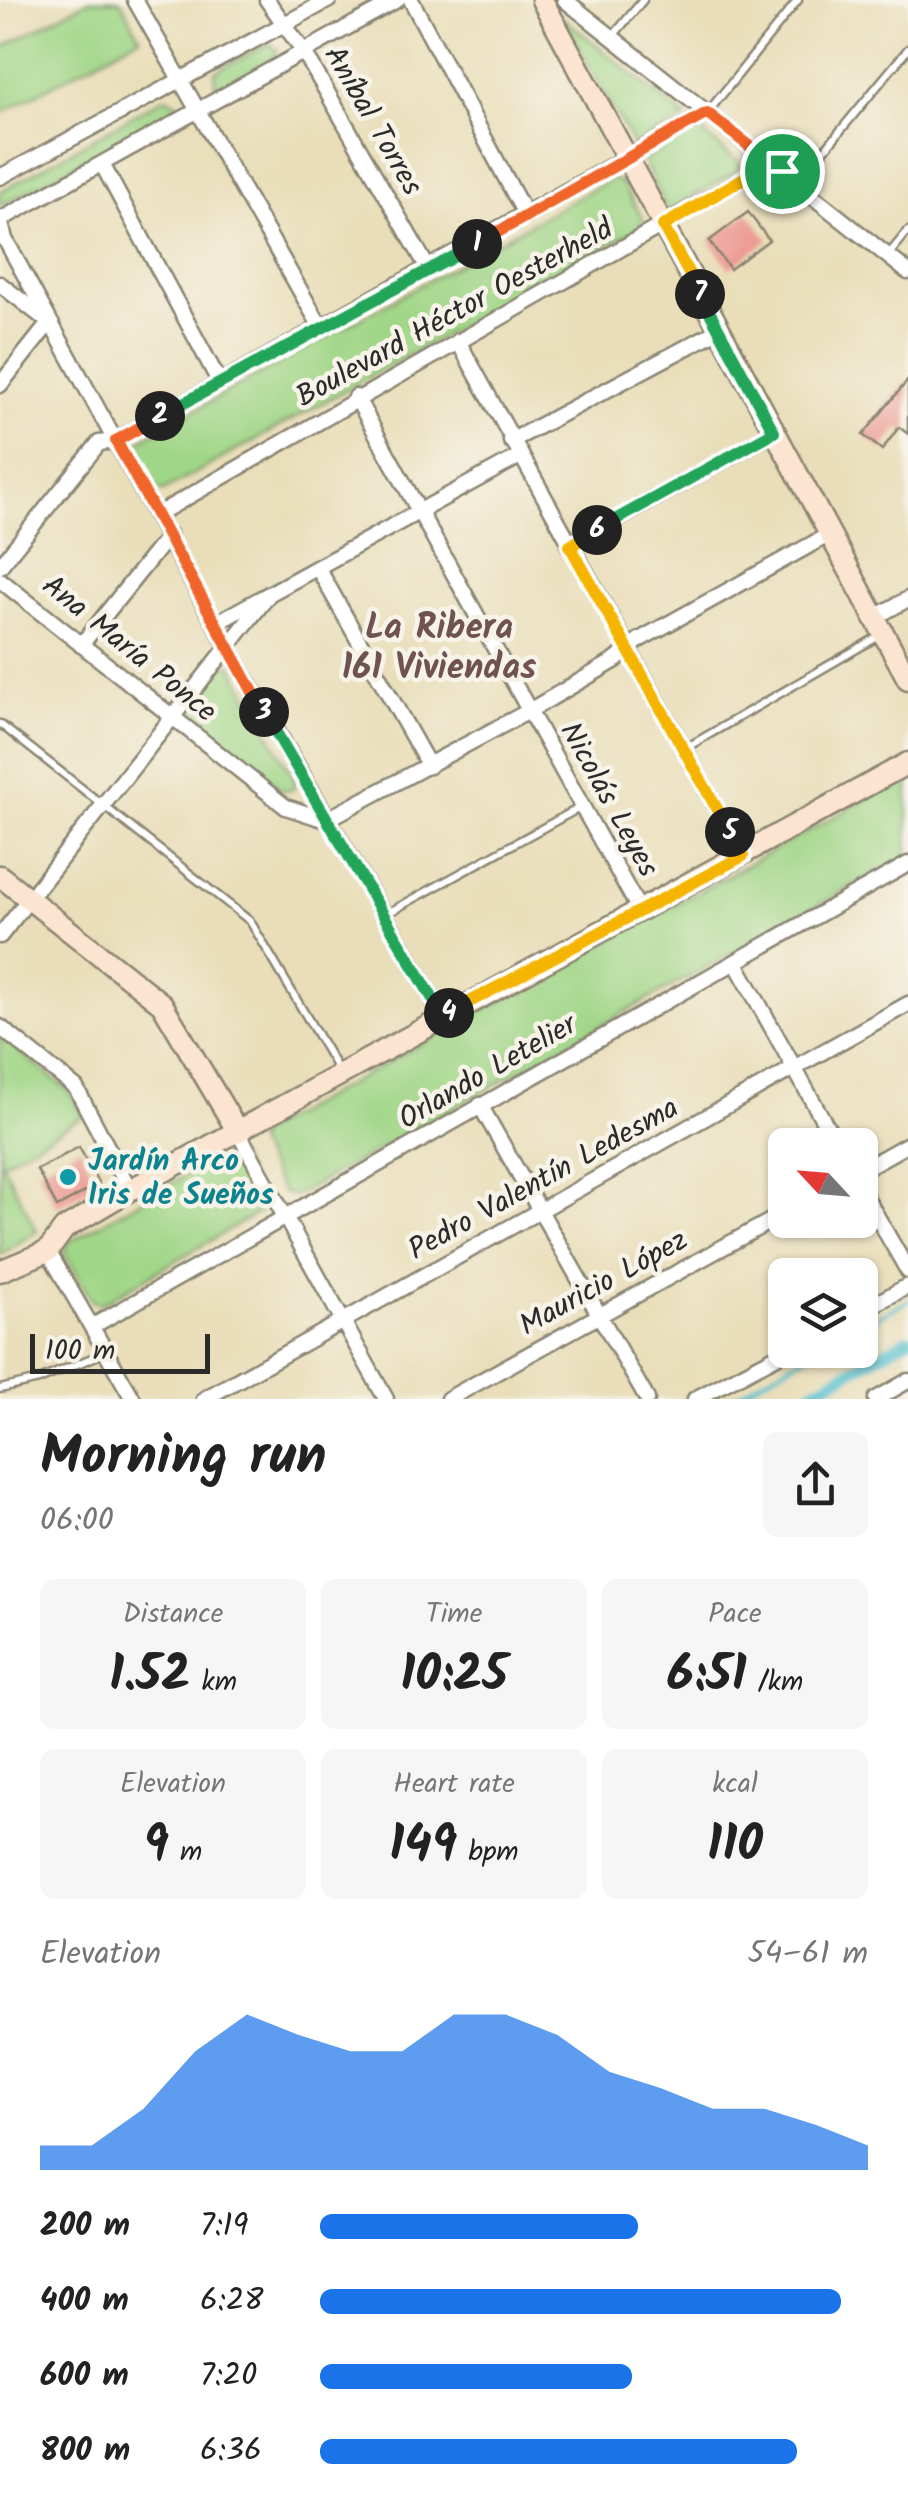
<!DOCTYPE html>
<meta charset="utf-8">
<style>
:root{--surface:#fff;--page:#f6f6f6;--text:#222;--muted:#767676;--accent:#1a73e8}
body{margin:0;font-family:Kalam,sans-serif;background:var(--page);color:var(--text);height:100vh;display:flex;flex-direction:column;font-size:38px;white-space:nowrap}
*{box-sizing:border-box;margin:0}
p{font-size:32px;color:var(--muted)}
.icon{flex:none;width:55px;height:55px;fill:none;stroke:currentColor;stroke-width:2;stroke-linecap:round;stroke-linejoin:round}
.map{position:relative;height:1399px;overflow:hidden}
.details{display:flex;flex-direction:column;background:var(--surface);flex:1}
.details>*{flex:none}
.needle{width:65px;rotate:296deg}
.fabs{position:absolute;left:768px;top:1128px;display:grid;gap:20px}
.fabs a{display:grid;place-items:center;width:110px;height:110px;border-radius:15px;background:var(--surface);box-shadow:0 2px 8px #0004;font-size:50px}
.scale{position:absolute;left:30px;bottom:25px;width:180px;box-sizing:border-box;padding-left:10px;border:5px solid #2b2b2b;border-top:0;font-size:28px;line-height:35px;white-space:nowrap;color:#2b2b2b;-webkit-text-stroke:8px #f7f3e8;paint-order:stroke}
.pin{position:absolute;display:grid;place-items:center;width:85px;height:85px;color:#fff;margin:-42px;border:5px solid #fff;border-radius:50%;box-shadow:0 2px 10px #0007}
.km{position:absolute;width:50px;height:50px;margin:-25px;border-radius:50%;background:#222;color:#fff;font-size:28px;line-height:50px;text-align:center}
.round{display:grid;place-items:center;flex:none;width:105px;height:105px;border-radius:15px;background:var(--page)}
.headline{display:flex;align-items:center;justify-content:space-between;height:170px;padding:0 40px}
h1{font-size:55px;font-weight:700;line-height:75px}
.figures{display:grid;grid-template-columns:repeat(3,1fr);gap:15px;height:170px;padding:10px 40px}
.figures div{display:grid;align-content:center;border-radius:15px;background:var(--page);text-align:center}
.figures b{font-size:50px;font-weight:700}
.figures small{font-size:28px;font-weight:400}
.figures p{font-size:28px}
.chart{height:280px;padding:20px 40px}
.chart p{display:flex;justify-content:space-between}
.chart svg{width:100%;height:180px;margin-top:10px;fill:var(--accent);opacity:.7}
ul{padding:0 40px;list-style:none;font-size:32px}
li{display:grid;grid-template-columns:160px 120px 1fr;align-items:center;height:75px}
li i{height:25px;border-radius:12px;background:var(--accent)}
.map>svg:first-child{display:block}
</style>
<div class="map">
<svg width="908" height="1399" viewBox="0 0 908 1399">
<rect width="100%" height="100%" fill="#f7f3e8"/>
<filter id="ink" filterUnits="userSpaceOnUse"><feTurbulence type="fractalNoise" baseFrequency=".01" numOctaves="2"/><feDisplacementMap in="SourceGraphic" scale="20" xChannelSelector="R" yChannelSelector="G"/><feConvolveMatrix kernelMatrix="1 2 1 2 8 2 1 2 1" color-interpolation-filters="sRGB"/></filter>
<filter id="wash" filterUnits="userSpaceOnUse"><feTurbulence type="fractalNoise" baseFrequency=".0048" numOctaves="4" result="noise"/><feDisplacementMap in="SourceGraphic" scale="40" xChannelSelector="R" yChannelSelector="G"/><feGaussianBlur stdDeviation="2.25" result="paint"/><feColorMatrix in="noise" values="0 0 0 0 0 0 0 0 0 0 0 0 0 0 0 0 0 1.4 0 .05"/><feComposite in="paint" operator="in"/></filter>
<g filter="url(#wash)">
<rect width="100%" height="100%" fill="#e9deb9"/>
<!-- green -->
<path fill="#a0d687" stroke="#668059" stroke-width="2.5" d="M89 0H120L140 37 0 114V49Z
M561 16 686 118 634 146Z
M269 43 277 50 275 57 223 87 215 86V72Z
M166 97 179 104 176 111 0 206V192Z
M698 129 744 167 668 211 643 161Z
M611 179 621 182 643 219 641 227 163 491 155 489 133 450 136 443Z
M222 663 232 666 296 782 292 790H282L188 713 187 707Z
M908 776V855L295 1196 283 1193 256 1143 260 1133Z
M0 1036 68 1090 84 1116 2 1163 37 1231 0 1255Z
M227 1152 237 1156 263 1202 258 1213 101 1304 92 1301 64 1252 69 1242Z"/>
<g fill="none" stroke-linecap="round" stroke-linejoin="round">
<!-- stream -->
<path stroke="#56c1d0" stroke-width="4" d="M860 1326 908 1301
M729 1399 816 1350"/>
<!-- canal -->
<path stroke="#56c1d0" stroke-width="12" d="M800 1399 908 1339"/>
</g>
<g id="blocks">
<!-- building -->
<path fill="#ec9c94" d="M748 212 769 240 730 269 709 241Z
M908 380V434L899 427 882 450 863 435Z
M79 1147 99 1184 57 1207 37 1170Z"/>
</g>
</g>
<g filter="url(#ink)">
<use href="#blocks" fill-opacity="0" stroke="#8a8472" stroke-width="2.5"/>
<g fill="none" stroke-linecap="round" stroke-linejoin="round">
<!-- lane casing -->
<g stroke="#8a8472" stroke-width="11">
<path id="lane" d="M613 36 643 0
M708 112 798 0
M784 171 805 170 812 165 908 49
M889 254 908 231
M0 724 250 921 340 1073
M684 749 881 635
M386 914 581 807
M0 1389 39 1380 106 1352"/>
</g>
<!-- street casing -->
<g stroke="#8a8472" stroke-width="19">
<path id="street" d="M135 0 322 329
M267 0 304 52 429 270
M411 0 526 216
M565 0 908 272
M102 164 220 383
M0 177 329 0
M0 220 5 239 226 644 443 1016
M0 220 397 0
M0 284 45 319
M458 341 743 856
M0 385 50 322
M356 397 641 913
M511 441 719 330
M158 514 744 178 782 171
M569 546 775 432
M0 566 99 443 115 441 707 113
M319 570 429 766
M0 580 286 807 326 820 529 711 616 660 639 640 830 534
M875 617 908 599
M216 623 520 456
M81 645 169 535
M0 936 267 597
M736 963 837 1145
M0 1027 76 1088 130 1190
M480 1105 647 1399
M238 1132 386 1399
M860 1171 908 1144
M860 1187 908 1271
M48 1251 133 1399
M860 1312 908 1286
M93 1326 908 864
M204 1399 908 1004
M448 1399 785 1213
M695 1399 788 1350
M876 1399 908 1381"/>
</g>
<!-- secondary casing -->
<g stroke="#8a8472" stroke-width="25">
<path id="secondary" d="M542 0 908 679
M0 876 162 1004 238 1132
M0 1271 48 1251 64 1229 130 1190 908 763"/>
</g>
<!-- lane -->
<use href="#lane" stroke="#fff" stroke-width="6"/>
<!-- street -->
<use href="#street" stroke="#fff" stroke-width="14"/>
<!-- secondary -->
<use href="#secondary" stroke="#fce5d0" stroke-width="20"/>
</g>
</g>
<g fill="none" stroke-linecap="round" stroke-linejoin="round" filter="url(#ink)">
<!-- split-1 casing -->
<g stroke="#fff" stroke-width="20">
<path id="split-1" d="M477 244 707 113 782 171"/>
</g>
<!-- split-2 casing -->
<g stroke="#fff" stroke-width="20">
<path id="split-2" d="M160 416 477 244"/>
</g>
<!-- split-3 casing -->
<g stroke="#fff" stroke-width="20">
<path id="split-3" d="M160 416 116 441 264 712"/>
</g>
<!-- split-4 casing -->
<g stroke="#fff" stroke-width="20">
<path id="split-4" d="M264 712 443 1016 449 1013"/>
</g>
<!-- split-5 casing -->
<g stroke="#fff" stroke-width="20">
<path id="split-5" d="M449 1013 743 856 730 832"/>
</g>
<!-- split-6 casing -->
<g stroke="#fff" stroke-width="20">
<path id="split-6" d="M597 530 570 546 730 832"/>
</g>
<!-- split-7 casing -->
<g stroke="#fff" stroke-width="20">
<path id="split-7" d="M597 530 774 432 700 294"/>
</g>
<!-- split-8 casing -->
<g stroke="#fff" stroke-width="20">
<path id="split-8" d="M700 294 663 226 744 178 782 171"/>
</g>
<!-- split-1 -->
<use href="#split-1" stroke="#f0652b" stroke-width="12"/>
<!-- split-2 -->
<use href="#split-2" stroke="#22a559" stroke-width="12"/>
<!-- split-3 -->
<use href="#split-3" stroke="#f0652b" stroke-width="12"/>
<!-- split-4 -->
<use href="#split-4" stroke="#22a559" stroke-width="12"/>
<!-- split-5 -->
<use href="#split-5" stroke="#f5b400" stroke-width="12"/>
<!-- split-6 -->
<use href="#split-6" stroke="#f5b400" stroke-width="12"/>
<!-- split-7 -->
<use href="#split-7" stroke="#22a559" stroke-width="12"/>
<!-- split-8 -->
<use href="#split-8" stroke="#f5b400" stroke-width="12"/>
</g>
<!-- markers -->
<circle fill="#0f9aa8" stroke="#f7f3e8" stroke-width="4" cx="68" cy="1177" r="10"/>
<g text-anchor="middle" stroke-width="9" stroke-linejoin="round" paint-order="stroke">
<!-- street labels -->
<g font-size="30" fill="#2b2b2b" stroke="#f7f3e8">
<text transform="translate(374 120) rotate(60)" y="10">Aníbal Torres</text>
<text transform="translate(454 312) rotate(-29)" y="10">Boulevard Héctor Oesterheld</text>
<text transform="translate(130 648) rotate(39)" y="10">Ana María Ponce</text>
<text transform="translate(610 799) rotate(61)" y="10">Nicolás Leyes</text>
<text transform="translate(487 1071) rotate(-30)" y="10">Orlando Letelier</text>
<text transform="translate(543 1178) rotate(-29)" y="10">Pedro Valentín Ledesma</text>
<text transform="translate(603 1282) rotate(-29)" y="10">Mauricio López</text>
</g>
<!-- culture labels -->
<g font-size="30" font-weight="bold" fill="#0d838f" stroke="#f7f3e8" text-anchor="start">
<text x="88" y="1170">Jardín Arco<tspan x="88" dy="34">Iris de Sueños</tspan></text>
</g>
<!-- quarter labels -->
<g font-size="35" font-weight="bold" fill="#6f5350" stroke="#f7f3e8">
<text x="439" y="638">La Ribera<tspan x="439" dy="40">161 Viviendas</tspan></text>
</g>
</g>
</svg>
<div class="fabs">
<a><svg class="needle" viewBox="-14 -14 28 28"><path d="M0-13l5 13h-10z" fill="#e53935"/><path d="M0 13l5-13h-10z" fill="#767676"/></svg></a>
<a><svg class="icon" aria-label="layers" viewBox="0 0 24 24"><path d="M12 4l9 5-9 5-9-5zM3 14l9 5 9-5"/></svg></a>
</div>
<div class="scale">100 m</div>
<div class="pin" style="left:782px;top:171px;background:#1e9e55"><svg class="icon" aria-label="arrive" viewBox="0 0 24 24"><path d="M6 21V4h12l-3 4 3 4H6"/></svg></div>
<b class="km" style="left:477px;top:244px">1</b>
<b class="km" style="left:160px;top:416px">2</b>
<b class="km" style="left:264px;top:712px">3</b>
<b class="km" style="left:449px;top:1013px">4</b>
<b class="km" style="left:730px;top:832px">5</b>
<b class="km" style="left:597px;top:530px">6</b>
<b class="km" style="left:700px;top:294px">7</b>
</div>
<section class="details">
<div class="headline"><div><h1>Morning run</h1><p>06:00</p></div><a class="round"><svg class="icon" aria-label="share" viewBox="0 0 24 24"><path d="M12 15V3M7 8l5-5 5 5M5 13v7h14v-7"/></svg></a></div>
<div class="figures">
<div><p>Distance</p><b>1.52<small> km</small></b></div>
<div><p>Time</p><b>10:25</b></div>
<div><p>Pace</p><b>6:51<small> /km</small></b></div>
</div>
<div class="figures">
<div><p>Elevation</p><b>9<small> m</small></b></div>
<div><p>Heart rate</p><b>149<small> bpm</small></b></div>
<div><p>kcal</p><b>110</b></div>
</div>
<div class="chart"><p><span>Elevation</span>54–61 m</p>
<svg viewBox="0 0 160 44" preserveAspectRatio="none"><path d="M0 44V38L10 38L20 29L30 15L40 6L50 11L60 15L70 15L80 6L90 6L100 11L110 20L120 24L130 29L140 29L150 33L160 38V44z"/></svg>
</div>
<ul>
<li><b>200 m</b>7:19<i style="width:58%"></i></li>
<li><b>400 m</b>6:28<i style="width:95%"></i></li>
<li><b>600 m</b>7:20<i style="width:57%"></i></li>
<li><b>800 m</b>6:36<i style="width:87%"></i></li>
</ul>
</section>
